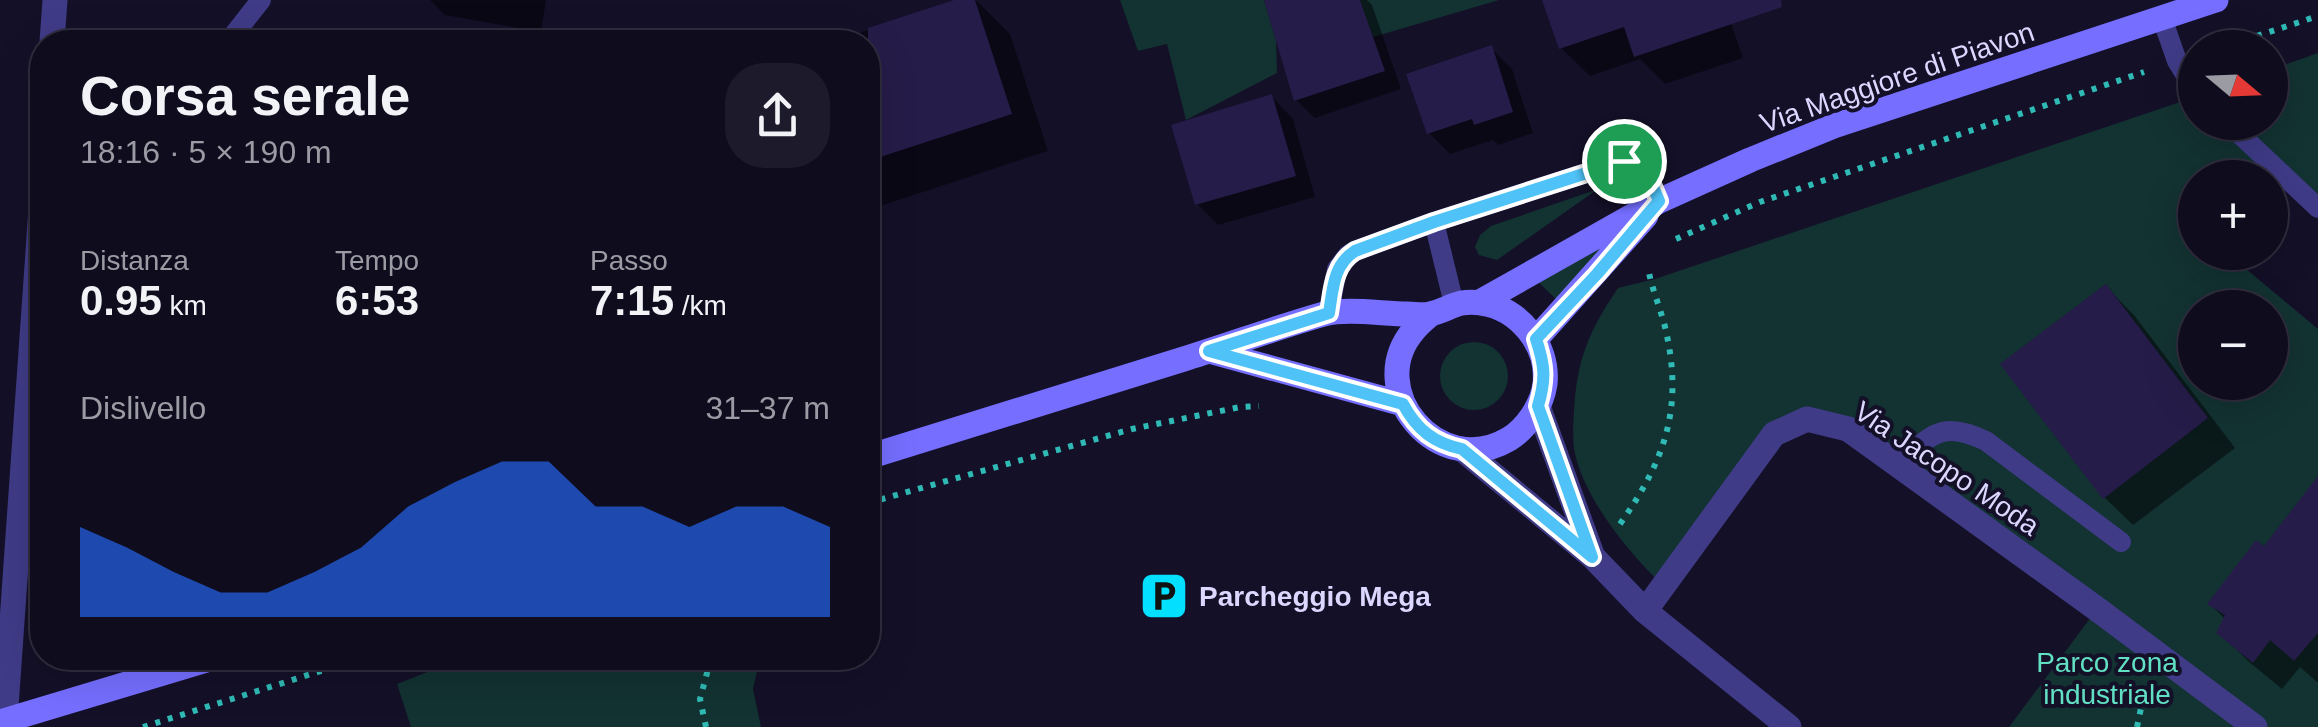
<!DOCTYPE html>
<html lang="it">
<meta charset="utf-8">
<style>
:root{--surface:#0f0c1e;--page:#1d1a2b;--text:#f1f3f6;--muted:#9b9ba4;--line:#2f2c3c;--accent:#2563eb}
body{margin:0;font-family:Helvetica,sans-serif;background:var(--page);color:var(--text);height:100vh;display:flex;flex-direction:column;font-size:38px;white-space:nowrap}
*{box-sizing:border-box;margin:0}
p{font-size:32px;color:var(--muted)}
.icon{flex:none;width:55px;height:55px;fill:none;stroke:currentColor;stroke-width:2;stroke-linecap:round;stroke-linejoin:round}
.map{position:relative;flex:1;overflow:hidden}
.side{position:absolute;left:30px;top:30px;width:850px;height:640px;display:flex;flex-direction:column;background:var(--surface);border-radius:40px;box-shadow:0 10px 40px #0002,0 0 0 2px var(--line)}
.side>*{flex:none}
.needle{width:65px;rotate:109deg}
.fabs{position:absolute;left:2178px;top:30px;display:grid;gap:20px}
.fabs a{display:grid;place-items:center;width:110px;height:110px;border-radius:50%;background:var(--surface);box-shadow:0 10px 40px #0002,0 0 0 2px var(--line);font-size:50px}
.pin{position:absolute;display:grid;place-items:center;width:85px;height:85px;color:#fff;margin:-42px;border:5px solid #fff;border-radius:50%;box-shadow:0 2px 10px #0007}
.round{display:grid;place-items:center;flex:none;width:105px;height:105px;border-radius:40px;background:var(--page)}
.head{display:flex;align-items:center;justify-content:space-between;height:170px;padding:0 50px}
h1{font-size:55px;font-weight:700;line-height:75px}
.metrics{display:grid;grid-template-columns:repeat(3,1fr);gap:15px;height:170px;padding:10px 50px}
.metrics div{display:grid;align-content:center}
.metrics b{font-size:42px;font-weight:700}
.metrics small{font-size:28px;font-weight:400}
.metrics p{font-size:28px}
.chart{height:280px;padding:20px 50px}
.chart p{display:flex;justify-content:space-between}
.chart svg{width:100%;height:180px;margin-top:10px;fill:var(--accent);opacity:.7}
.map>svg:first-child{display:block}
</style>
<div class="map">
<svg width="2318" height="727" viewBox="0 0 2318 727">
<rect width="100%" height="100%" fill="#141028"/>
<!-- green -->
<path fill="#133232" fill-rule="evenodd" d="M1120 0H1264L1276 40 1277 73 1186 120 1167 44 1138 51Z
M1360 0H1499L1373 37Z
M2318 53V208L2268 161 2246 177 2195 178V217L2190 221 2195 225V252L2227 253 2318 329V727H2009L2097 609 1847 429 1774 434 1663 586C1629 552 1589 505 1576 458 1572 443 1573 426 1574 411 1577 359 1589 331 1618 288L1655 279 2195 97V122H2270V70ZM2106 284 2208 418 2103 498 2001 364ZM2195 308H2270V382H2195Z
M1598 189 1497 260 1479 255 1475 247 1480 235 1491 226Z
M1616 232 1556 299 1536 280Z
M1440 376a34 34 0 1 1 68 0a34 34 0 1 1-68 0Z
M463 658H760L753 689 761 727H411L397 684Z"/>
<!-- shadow -->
<path fill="#0007" d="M430 0H546L541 32 445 15Z
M962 0H976L1010 34 1048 151 868 210V42H832Z
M1317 0H1367L1372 5 1401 89 1315 118 1296 100Z
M1545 0H1723L1743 58 1665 84 1640 59 1590 76 1561 48Z
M1491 48 1512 69 1533 133 1498 145 1493 140 1450 154 1429 133Z
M1272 97 1293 119 1315 197 1218 225 1197 204Z
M2106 287 2134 315 2235 448 2133 525 2104 497Z
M2318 480V683L2300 667 2282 689 2248 661 2219 632 2225 619 2210 604 2265 550Z"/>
<!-- building -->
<path fill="#261c49" d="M954 0H975L1012 114 868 161V28Z
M1264 0H1360L1385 71 1294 101Z
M1542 0H1781L1782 7 1634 57 1624 27 1559 49Z
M1492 45 1513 112 1474 125 1472 119 1427 134 1406 74Z
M1272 94 1296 176 1195 205 1171 125Z
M2106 284 2208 418 2103 499 2000 364Z
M2318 476V633L2294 661 2270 640 2253 663 2216 633 2225 615 2207 604 2256 540 2264 546Z"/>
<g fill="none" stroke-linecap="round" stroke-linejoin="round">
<!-- path -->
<path stroke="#30bab5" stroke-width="6" stroke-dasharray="5 8" stroke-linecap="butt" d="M2220 48 2318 16
M1676 239 1760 202 2144 72
M868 503 1132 429 1240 407 1259 406
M1620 524C1666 459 1684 406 1665 327 1660 307 1651 287 1648 267
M143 727 362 658
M706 727 700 699 711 658
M2137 727 2145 689"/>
<!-- lane -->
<path stroke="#3f3b87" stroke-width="20" d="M2162 18 2177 61 2195 90
M228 42 261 0
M2227 122 2318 208
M1434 222 1454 304
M1329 313 1337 269 1348 255 1355 251 1434 222 1623 161C1646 162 1651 183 1659 201
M1896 465C1932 436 1939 419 1986 441L2121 542"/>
<!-- street -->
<path stroke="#3f3b87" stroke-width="25" d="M52 42 55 0
M1538 406 1593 557
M1462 449 1593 557 1645 611 1789 727
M1645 611 1774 434 1807 419 1848 429 2097 609 2255 727
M5 721 42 195"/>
<!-- secondary -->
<path stroke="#756eff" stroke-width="25" d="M1480 302 1659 201 1750 160 1834 126 2216 0
M1536 339 1646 216
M1209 351 1403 404
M868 457C974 424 1080 391 1187 358 1232 344 1278 327 1324 314 1347 308 1383 314 1408 314 1414 314 1423 316 1430 314 1449 310 1457 299 1481 303 1519 308 1549 345 1545 384 1542 405 1527 428 1509 439 1439 481 1362 390 1414 330 1419 324 1425 319 1431 314
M0 722 213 658"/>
</g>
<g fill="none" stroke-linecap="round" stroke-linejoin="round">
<!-- route casing -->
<g stroke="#fff" stroke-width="20">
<path id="route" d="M1624 161C1646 162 1651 183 1659 201L1597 274 1536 339C1545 366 1546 379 1538 406L1592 557 1462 449C1434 443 1417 430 1403 404L1209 351 1329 313C1333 289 1333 265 1355 251L1434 222Z"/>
</g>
<!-- route -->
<use href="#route" stroke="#4fc3f7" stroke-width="12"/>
</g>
<!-- icons -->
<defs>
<g id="parking-square" transform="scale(2.5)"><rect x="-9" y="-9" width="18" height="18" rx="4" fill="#03e0ff" stroke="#141028"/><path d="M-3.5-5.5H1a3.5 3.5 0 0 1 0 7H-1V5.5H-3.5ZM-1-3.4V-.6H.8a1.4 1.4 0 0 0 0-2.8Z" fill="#111"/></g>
</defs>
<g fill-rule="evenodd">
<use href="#parking-square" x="1164" y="596"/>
</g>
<g text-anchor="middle" stroke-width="8" stroke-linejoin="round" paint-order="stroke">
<!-- street labels -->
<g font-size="28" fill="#dcd7ff" stroke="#141028">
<text transform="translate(1897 77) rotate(-19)" y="10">Via Maggiore di Piavon</text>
<text transform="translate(1947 468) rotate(34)" y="10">Via Jacopo Moda</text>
</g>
<!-- poi labels -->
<g font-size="28" font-weight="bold" fill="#dcd7ff" stroke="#141028" text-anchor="start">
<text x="1199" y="606">Parcheggio Mega</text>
</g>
<!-- park labels -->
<g font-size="28" fill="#61e0c3" stroke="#141028">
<text x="2107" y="672">Parco zona<tspan x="2107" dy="32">industriale</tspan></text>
</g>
</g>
</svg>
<div class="fabs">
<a><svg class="needle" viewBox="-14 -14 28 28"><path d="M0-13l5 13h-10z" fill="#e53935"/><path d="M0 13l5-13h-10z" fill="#9b9ba4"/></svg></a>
<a>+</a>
<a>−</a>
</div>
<div class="pin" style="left:1624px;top:161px;background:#1e9e55"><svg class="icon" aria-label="arrive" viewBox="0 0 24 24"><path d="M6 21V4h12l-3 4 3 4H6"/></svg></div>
<section class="side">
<div class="head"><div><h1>Corsa serale</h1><p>18:16 · 5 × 190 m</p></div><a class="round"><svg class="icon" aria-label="share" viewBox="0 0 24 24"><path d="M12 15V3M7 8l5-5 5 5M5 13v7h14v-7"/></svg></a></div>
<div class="metrics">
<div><p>Distanza</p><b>0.95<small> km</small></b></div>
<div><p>Tempo</p><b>6:53</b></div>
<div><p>Passo</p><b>7:15<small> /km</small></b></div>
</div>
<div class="chart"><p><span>Dislivello</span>31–37 m</p>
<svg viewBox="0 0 160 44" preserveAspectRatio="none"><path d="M0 44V22L10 27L20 33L30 38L40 38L50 33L60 27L70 17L80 11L90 6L100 6L110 17L120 17L130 22L140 17L150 17L160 22V44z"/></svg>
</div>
</section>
</div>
